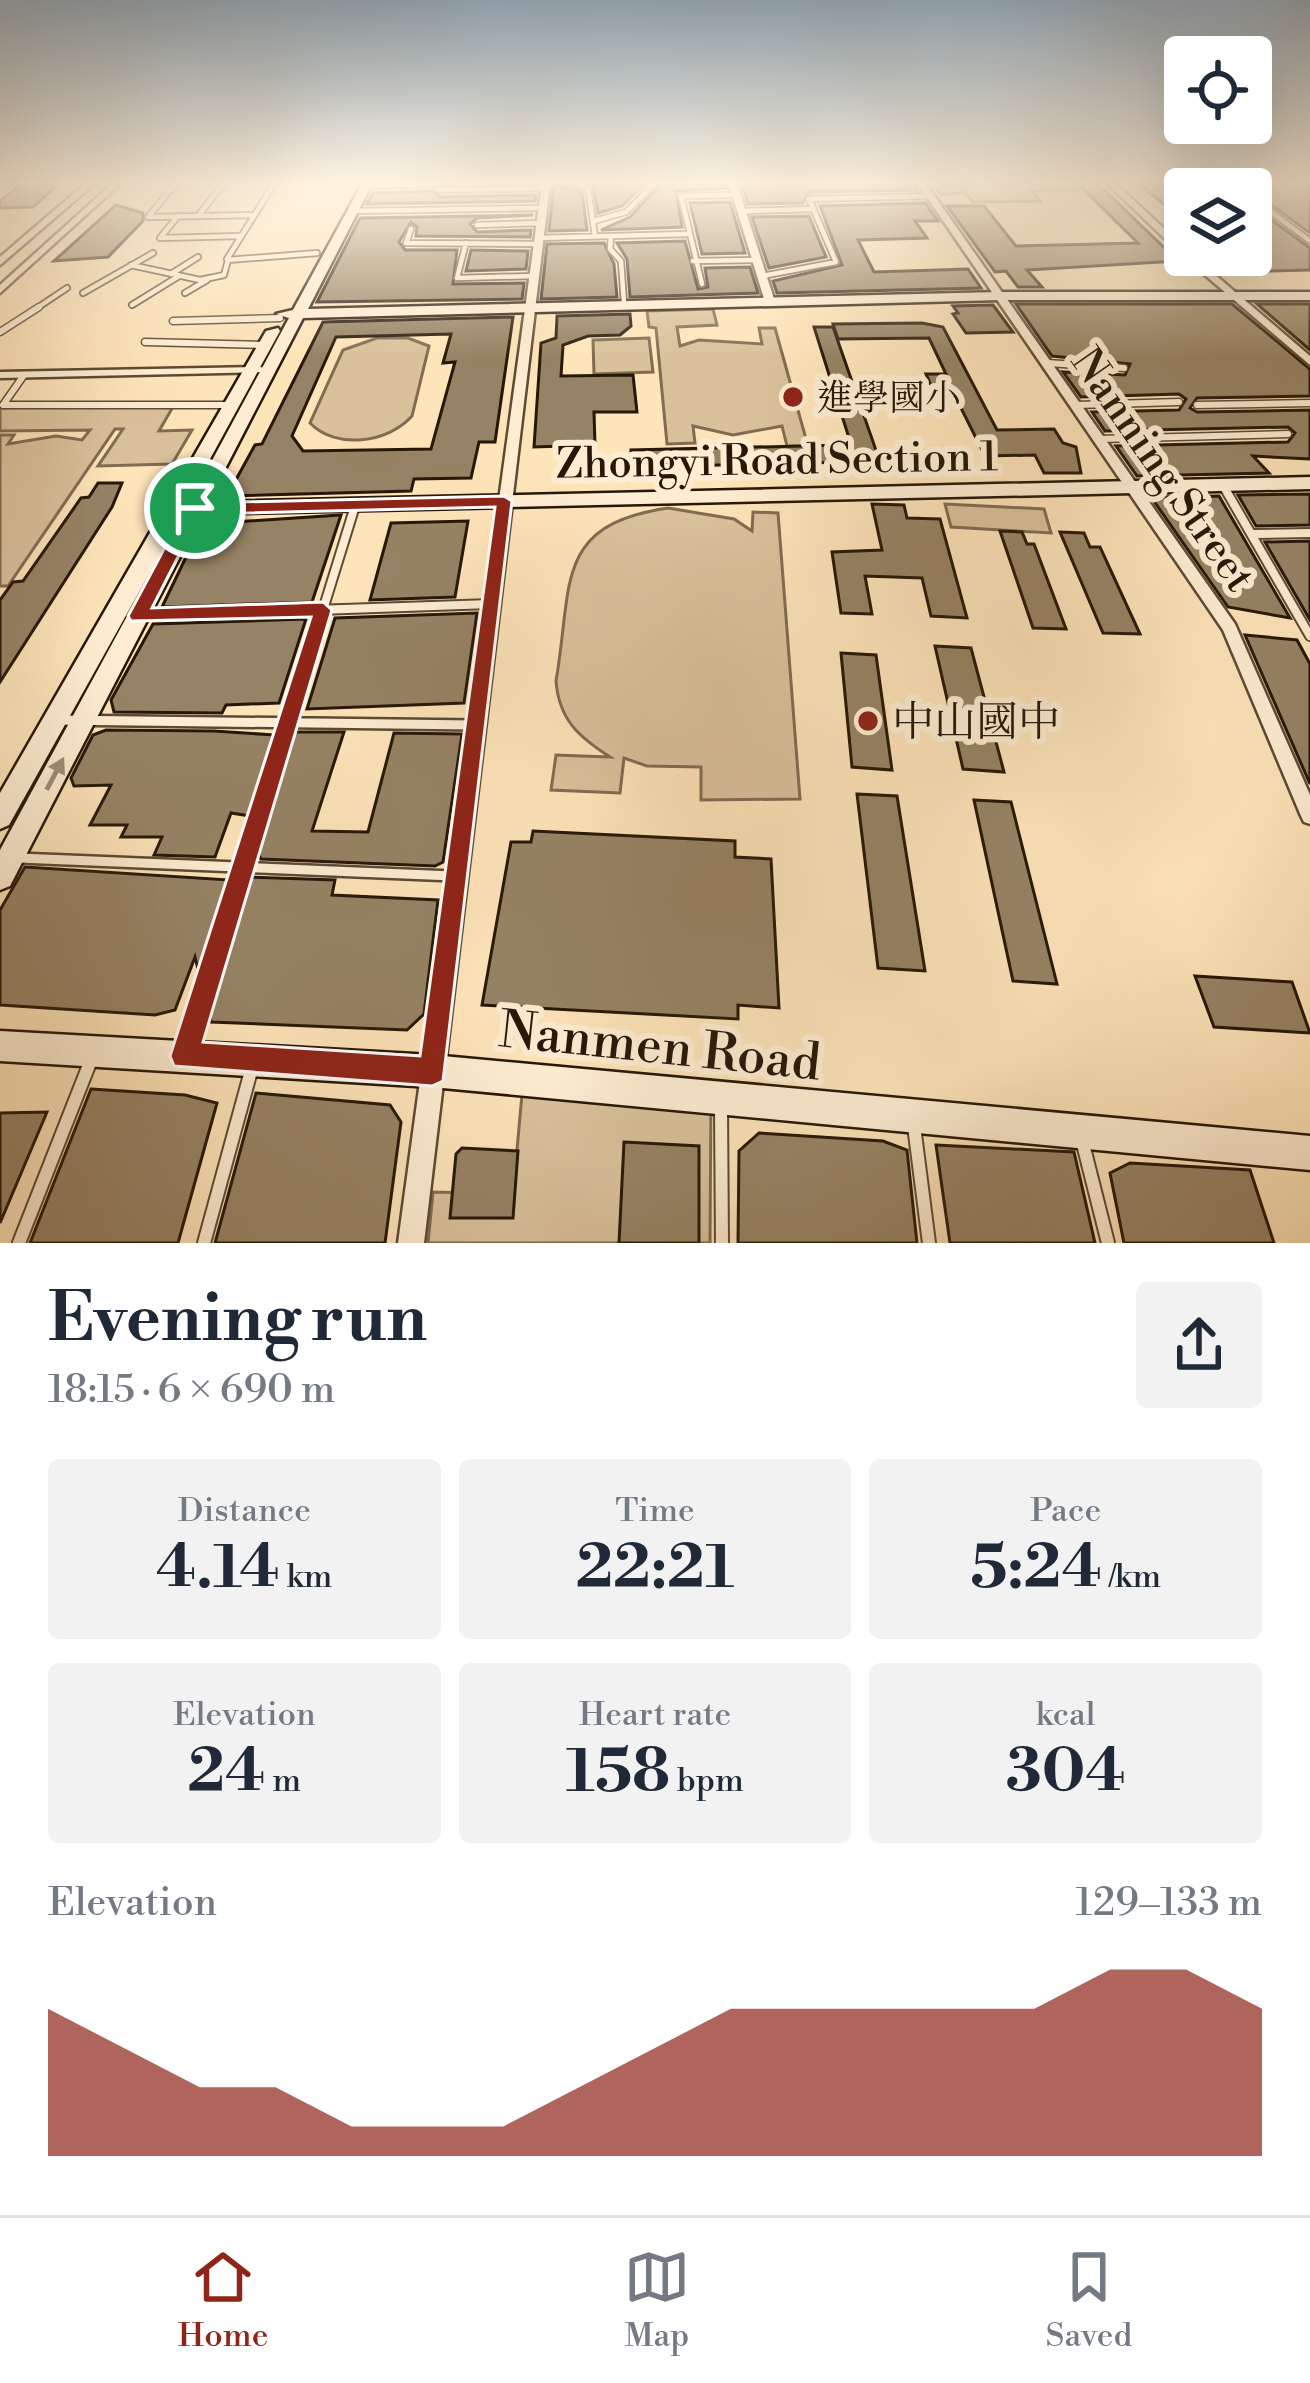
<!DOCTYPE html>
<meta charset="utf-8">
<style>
:root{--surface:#fff;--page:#f2f2f3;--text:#1f2937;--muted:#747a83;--line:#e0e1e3;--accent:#8f2418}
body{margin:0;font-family:"Libre Bodoni","Noto Serif TC",serif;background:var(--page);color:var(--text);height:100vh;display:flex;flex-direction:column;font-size:45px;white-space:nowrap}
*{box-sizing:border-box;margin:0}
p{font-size:39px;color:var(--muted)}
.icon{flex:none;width:66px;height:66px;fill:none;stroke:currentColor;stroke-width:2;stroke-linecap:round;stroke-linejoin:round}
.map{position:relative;height:1243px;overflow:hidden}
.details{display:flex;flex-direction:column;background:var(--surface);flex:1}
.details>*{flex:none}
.tools{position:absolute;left:1164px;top:36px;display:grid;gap:24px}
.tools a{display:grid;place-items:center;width:108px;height:108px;border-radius:12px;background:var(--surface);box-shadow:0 12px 48px #0002;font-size:60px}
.pin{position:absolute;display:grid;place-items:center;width:102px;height:102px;color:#fff;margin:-51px;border:6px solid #fff;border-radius:50%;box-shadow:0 3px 12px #0007}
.round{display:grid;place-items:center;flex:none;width:126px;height:126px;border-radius:12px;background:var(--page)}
.headline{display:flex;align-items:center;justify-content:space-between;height:204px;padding:0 48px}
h1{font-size:66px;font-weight:700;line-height:90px}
.metrics{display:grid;grid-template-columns:repeat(3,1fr);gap:18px;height:204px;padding:12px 48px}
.metrics div{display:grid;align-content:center;border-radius:12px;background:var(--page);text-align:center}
.metrics b{font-size:60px;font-weight:700}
.metrics small{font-size:33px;font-weight:400}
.metrics p{font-size:33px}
.chart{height:336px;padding:24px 48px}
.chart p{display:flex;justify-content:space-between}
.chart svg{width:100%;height:216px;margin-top:12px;fill:var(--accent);opacity:.7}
.menu{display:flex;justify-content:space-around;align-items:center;height:168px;border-top:3px solid var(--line);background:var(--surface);font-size:33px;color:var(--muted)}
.menu a{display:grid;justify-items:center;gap:6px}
.menu .selected{color:var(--accent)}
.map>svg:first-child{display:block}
</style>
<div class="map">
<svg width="1310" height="1243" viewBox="0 0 1310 1243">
<rect width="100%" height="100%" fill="#fee4b9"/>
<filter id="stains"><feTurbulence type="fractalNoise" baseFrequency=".00167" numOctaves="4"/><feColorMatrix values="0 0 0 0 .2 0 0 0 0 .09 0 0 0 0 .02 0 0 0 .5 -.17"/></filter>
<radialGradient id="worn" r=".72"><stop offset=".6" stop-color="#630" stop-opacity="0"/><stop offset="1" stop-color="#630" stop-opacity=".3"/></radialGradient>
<!-- green -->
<path fill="#d9c19b" stroke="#806c52" stroke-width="3" d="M938 184H1065L1080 190 1032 191 1040 201 973 202 966 193 940 194 936 188 945 187Z
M713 309 717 325 677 327 680 346 699 340 762 344 759 328H775L808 446H787L782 426 733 435 693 426 695 443 667 444 656 328 649 327 647 311Z
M377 338H408L429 346 412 416C388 443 336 450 310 423L343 350Z
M649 338 653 372 594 374 593 340Z
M160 404 174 405 159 431 192 430 172 464 98 466 123 429H115L8 586H0V435H14L8 444 56 436 82 440 90 430 0 431V408Z
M945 504 1044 509 1051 533 951 527Z
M668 508 734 519 752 531 753 512 778 513 800 799 701 800V767L647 766 624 758 620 793 551 790 556 755 610 757C579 737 559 720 556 681 573 584 553 525 668 508Z
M523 1083 711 1094 710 1243H428L433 1192 513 1194Z"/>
<!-- building -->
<path fill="#968264" stroke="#261708" stroke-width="3" fill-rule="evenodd" d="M21 184H59L33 207 0 208V201Z
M554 184 582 193 587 230 549 231Z
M593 184H644L622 206 598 213Z
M661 184H725L726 188 676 191 682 227 601 230 630 217Z
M742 184H914L916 190 809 192 803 203 748 204Z
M1078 184H1098L1178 261 1027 270 1042 287H1018L1006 271 995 272 947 206H984L1016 246 1138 243Z
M1139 184H1185V222Z
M1251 184H1310V233L1251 190Z
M433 191 440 197 536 195 535 201 367 204 373 193Z
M730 202 745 253 702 254 690 203Z
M925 203 938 221H915L927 238 858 240 874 272 968 269 981 288 777 293 773 281 842 265 820 206Z
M116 205 143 213V221L108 257 54 261Z
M1251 205 1310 248V270L1234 272 1214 255H1251Z
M533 215 477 218 470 224 477 232 531 230 530 237 416 236 417 227 411 222 399 242 405 250H457L453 284 524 283 522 299 317 302 360 218Z
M809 216 826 257 769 268 752 217Z
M685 241 698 289 708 287 705 268 750 267 758 293 630 297 627 259 617 243Z
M604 243 614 264 617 297 541 299 547 244Z
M471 250 528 251 526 269 466 271Z
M1016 304H1232L1310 369V396L1197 398 1190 408 1197 412 1310 410V459L1253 456 1269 473 1137 476 1116 446 1288 442 1295 433 1288 427 1105 431 1092 412 1179 410 1186 399 1179 394 1081 397 1063 372 1125 375 1130 364 1052 356Z
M1257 304H1310V350Z
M993 305 1013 332 966 333 953 314 958 313 953 306Z
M630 314 631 326 620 335 588 336 563 345 561 376 633 375 637 412H594L595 445 534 447 541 343 556 338 557 316Z
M513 317 495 442H479L471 478 414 479 411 491 227 496 255 445 262 444 323 322ZM451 334 443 363 455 362 431 449 303 451 292 436 336 337Z
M922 323 943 327 997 430 1054 429 1063 443 1076 447 1081 473H1044L1035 455 985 456 953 392H934L926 374H946L929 338 838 339 833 324Z
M814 327H833L878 456 855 457Z
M842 445 848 462 632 467 631 450Z
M98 483H122L112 507 0 682V600L13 582 23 581 81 498 89 497Z
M1310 494V525L1256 526 1238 495Z
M1219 496 1290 618 1228 607 1151 497Z
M872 504 904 505 907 518 940 519 967 618 931 616 922 578 865 576 872 614 841 613 832 552 882 550Z
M341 515 312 602 162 607 202 524Z
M468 521 455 597 370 600 391 523Z
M1000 531 1022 532 1027 544H1034L1066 629 1033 628Z
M1060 532 1084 533 1090 547H1100L1140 634 1103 633Z
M1310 541V620L1265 542Z
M477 613 464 703 307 709 335 618Z
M306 619 279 703 226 705 222 713 114 712 111 700 153 624Z
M1245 635 1297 640 1310 664V784Z
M935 646 971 648 1004 772 963 769Z
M841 653 876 655 892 770 852 767Z
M106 730 214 731 275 735 250 816 231 813 215 857 154 855 162 837H121L127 825H90L111 785 74 786 71 778 93 735Z
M294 732H344L312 831 368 832 394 733 462 734 443 862 435 866 261 859 257 852Z
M857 794 897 796 925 971 878 968Z
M974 800 1011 802 1057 984 1013 981Z
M533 831 735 841V857L771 859 779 1008 738 1005V1019L482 1005 511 842H531Z
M25 867 230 880 199 973 195 957 175 1010 155 1015 0 1005V910Z
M249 877 335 880 332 895 438 900 424 1014 407 1030 211 1022 209 1013Z
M1195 976 1292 982 1310 1033 1214 1027Z
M91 1089 185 1095 217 1103 178 1243H30Z
M256 1093 390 1105 401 1122 385 1243H215Z
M47 1112 0 1223V1113Z
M759 1133 883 1141 907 1150 917 1243H738L739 1151Z
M624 1142 699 1146V1243H619Z
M936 1145 1074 1152 1095 1243H950Z
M462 1148 518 1151 513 1218H450L456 1154Z
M1130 1163 1250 1170 1274 1243H1124L1110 1173Z"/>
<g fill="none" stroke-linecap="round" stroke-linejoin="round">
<!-- lane-far4 casing -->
<g stroke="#5c4a34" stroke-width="8">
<path id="lane-far4" d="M574 184 588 188 595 236
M366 186 440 184
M440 190 545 188
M1251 197 1310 241
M353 211 542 208
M742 211 814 209
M149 216 175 184
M178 216 160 238 240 236
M198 216 223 184
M148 217 254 215
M594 221 626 212 654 184
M477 225 540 223
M411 229 406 243 537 244
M611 236 610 249 621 261 624 303
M538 238 687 234
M466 243 457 278 533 276
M227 259 274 184
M693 261 757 260
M131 265 200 280 224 275 228 260 317 253
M171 274 198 257
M762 276 836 262 809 199 931 196
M702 284 681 196 737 195
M83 293 153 253
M185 293 207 280
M132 305 179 276
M34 310 67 288"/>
</g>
<!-- lane-far3 casing -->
<g stroke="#5c4a34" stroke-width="9">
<path id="lane-far3" d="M173 321 280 318
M0 332 39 307
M145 342 264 345
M1047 363 1124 368
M24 375 3 405H230
M1076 405 1179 402
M1197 405 1310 403
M1100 439 1288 434"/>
</g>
<!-- lane-far2 casing -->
<g stroke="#5c4a34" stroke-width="12">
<path id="lane-far2" d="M1224 487 1310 636
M1255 534 1310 533
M141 616 491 604
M305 668 355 506"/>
</g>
<!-- lane-far1 casing -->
<g stroke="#5c4a34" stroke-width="14">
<path id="lane-far1" d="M57 720 474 725
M19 858 453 876
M226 922 306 665"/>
</g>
<!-- lane casing -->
<g stroke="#5c4a34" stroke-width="16">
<path id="lane" d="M187 1048 227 919
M721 1107 722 1243
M914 1126 929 1243
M1082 1140 1108 1243
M19 1243 91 1060
M204 1243 251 1071"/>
</g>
<!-- street casing -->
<g stroke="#5c4a34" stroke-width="5">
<path id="street" d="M85 184H94L0 265V257Z
M112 184H120L0 293V285Z
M542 184H550L424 1243H398Z
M729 184H737L775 302 773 304 765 302Z
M918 184H926L1235 624 1310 795V824L1304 822 1301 816 1223 630Z
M1108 184H1116L1185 248V255H1192L1310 356V365L1184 257Z
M1229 184H1238L1244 189H1235Z
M261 367 266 370 265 372 0 378V372Z"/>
</g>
<!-- secondary casing -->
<g stroke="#261708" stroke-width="5">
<path id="secondary" d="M362 184H372L308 309 1001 292H1310V300H1001L303 318 208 502 1310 477V489L202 514 10 886 0 890V850L182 515 9 825 0 829V793L266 331 278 328 280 331 186 503H189L289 318 276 314 293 310Z
M0 1031 432 1055 1310 1136V1170L432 1087 0 1061Z"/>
</g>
<!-- lane-far4 -->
<use href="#lane-far4" stroke="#feedd2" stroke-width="4.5"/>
<!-- lane-far3 -->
<use href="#lane-far3" stroke="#feedd2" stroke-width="6"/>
<!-- lane-far2 -->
<use href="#lane-far2" stroke="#feedd2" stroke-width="8"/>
<!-- lane-far1 -->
<use href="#lane-far1" stroke="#feedd2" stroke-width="9"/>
<!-- lane -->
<use href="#lane" stroke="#feedd2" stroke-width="12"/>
<!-- street -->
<use href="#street" fill="#feedd2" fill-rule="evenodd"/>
<!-- secondary -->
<use href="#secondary" fill="#feedd2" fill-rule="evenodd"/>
</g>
<!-- one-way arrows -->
<defs><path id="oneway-solid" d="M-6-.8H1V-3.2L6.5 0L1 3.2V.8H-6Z" transform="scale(3)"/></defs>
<use fill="#9d8d77" href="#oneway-solid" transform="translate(55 774) rotate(-62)"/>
<!-- sky -->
<linearGradient id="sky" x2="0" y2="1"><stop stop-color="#93abbd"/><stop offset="0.51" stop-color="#fff3e0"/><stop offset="1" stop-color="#fff3e0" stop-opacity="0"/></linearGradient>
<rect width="1310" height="358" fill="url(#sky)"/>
<!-- route -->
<path fill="#8f2418" stroke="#fff" stroke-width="3" fill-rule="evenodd" d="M504 496 512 501 443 1081 432 1086 174 1066 170 1056 311 617 131 621 128 616 186 508 195 503ZM495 507 420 1056 203 1042 332 610 323 602 152 608 200 514Z"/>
<!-- markers -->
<g fill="#8f2418" stroke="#feedd2" stroke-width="4.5">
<circle cx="793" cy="397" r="12"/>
<circle cx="868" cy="721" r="12"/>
</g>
<g text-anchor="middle" stroke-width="12" stroke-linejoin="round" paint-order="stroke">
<!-- far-poi labels -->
<g font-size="36" fill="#261708" stroke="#feedd2" text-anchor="start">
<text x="817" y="410">進學國小</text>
</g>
<!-- street labels -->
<g font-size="42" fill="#261708" stroke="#feedd2">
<text transform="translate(777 459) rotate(-1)" y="15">Zhongyi Road Section 1</text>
<text transform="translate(1164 469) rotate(55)" y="15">Nanning Street</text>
</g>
<!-- poi labels -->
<g font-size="42" fill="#261708" stroke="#feedd2" text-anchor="start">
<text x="892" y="736">中山國中</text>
</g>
<!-- near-street labels -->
<g font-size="51" fill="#261708" stroke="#feedd2">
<text transform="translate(660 1045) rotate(6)" y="18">Nanmen Road</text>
</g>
</g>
<rect width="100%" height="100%" filter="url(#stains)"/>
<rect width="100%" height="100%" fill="url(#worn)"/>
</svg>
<div class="tools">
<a><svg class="icon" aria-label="locate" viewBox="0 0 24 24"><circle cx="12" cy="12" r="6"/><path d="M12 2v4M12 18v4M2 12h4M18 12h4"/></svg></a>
<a><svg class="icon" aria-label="layers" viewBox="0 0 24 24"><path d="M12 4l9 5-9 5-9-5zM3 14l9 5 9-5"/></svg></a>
</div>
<div class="pin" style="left:195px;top:508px;background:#1e9e55"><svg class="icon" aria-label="arrive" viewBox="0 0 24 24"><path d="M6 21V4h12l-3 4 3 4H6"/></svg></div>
</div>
<section class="details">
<div class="headline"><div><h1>Evening run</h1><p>18:15 · 6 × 690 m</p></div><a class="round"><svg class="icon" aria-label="share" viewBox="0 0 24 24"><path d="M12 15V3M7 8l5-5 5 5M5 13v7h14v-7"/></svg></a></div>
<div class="metrics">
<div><p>Distance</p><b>4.14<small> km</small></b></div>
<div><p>Time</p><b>22:21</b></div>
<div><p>Pace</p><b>5:24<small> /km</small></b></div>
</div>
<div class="metrics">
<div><p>Elevation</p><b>24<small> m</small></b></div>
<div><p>Heart rate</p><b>158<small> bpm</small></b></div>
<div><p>kcal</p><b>304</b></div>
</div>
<div class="chart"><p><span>Elevation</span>129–133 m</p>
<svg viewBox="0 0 160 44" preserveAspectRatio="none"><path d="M0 44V14L10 22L20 30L30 30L40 38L50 38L60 38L70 30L80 22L90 14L100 14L110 14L120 14L130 14L140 6L150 6L160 14V44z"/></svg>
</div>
</section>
<nav class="menu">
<a class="selected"><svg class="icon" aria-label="home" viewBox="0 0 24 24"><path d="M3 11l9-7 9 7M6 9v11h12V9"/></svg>Home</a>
<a><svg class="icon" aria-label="map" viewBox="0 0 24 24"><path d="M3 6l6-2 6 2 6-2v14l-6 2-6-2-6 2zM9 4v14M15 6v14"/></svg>Map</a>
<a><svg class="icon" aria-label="saved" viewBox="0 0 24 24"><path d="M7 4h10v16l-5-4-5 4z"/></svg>Saved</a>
</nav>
